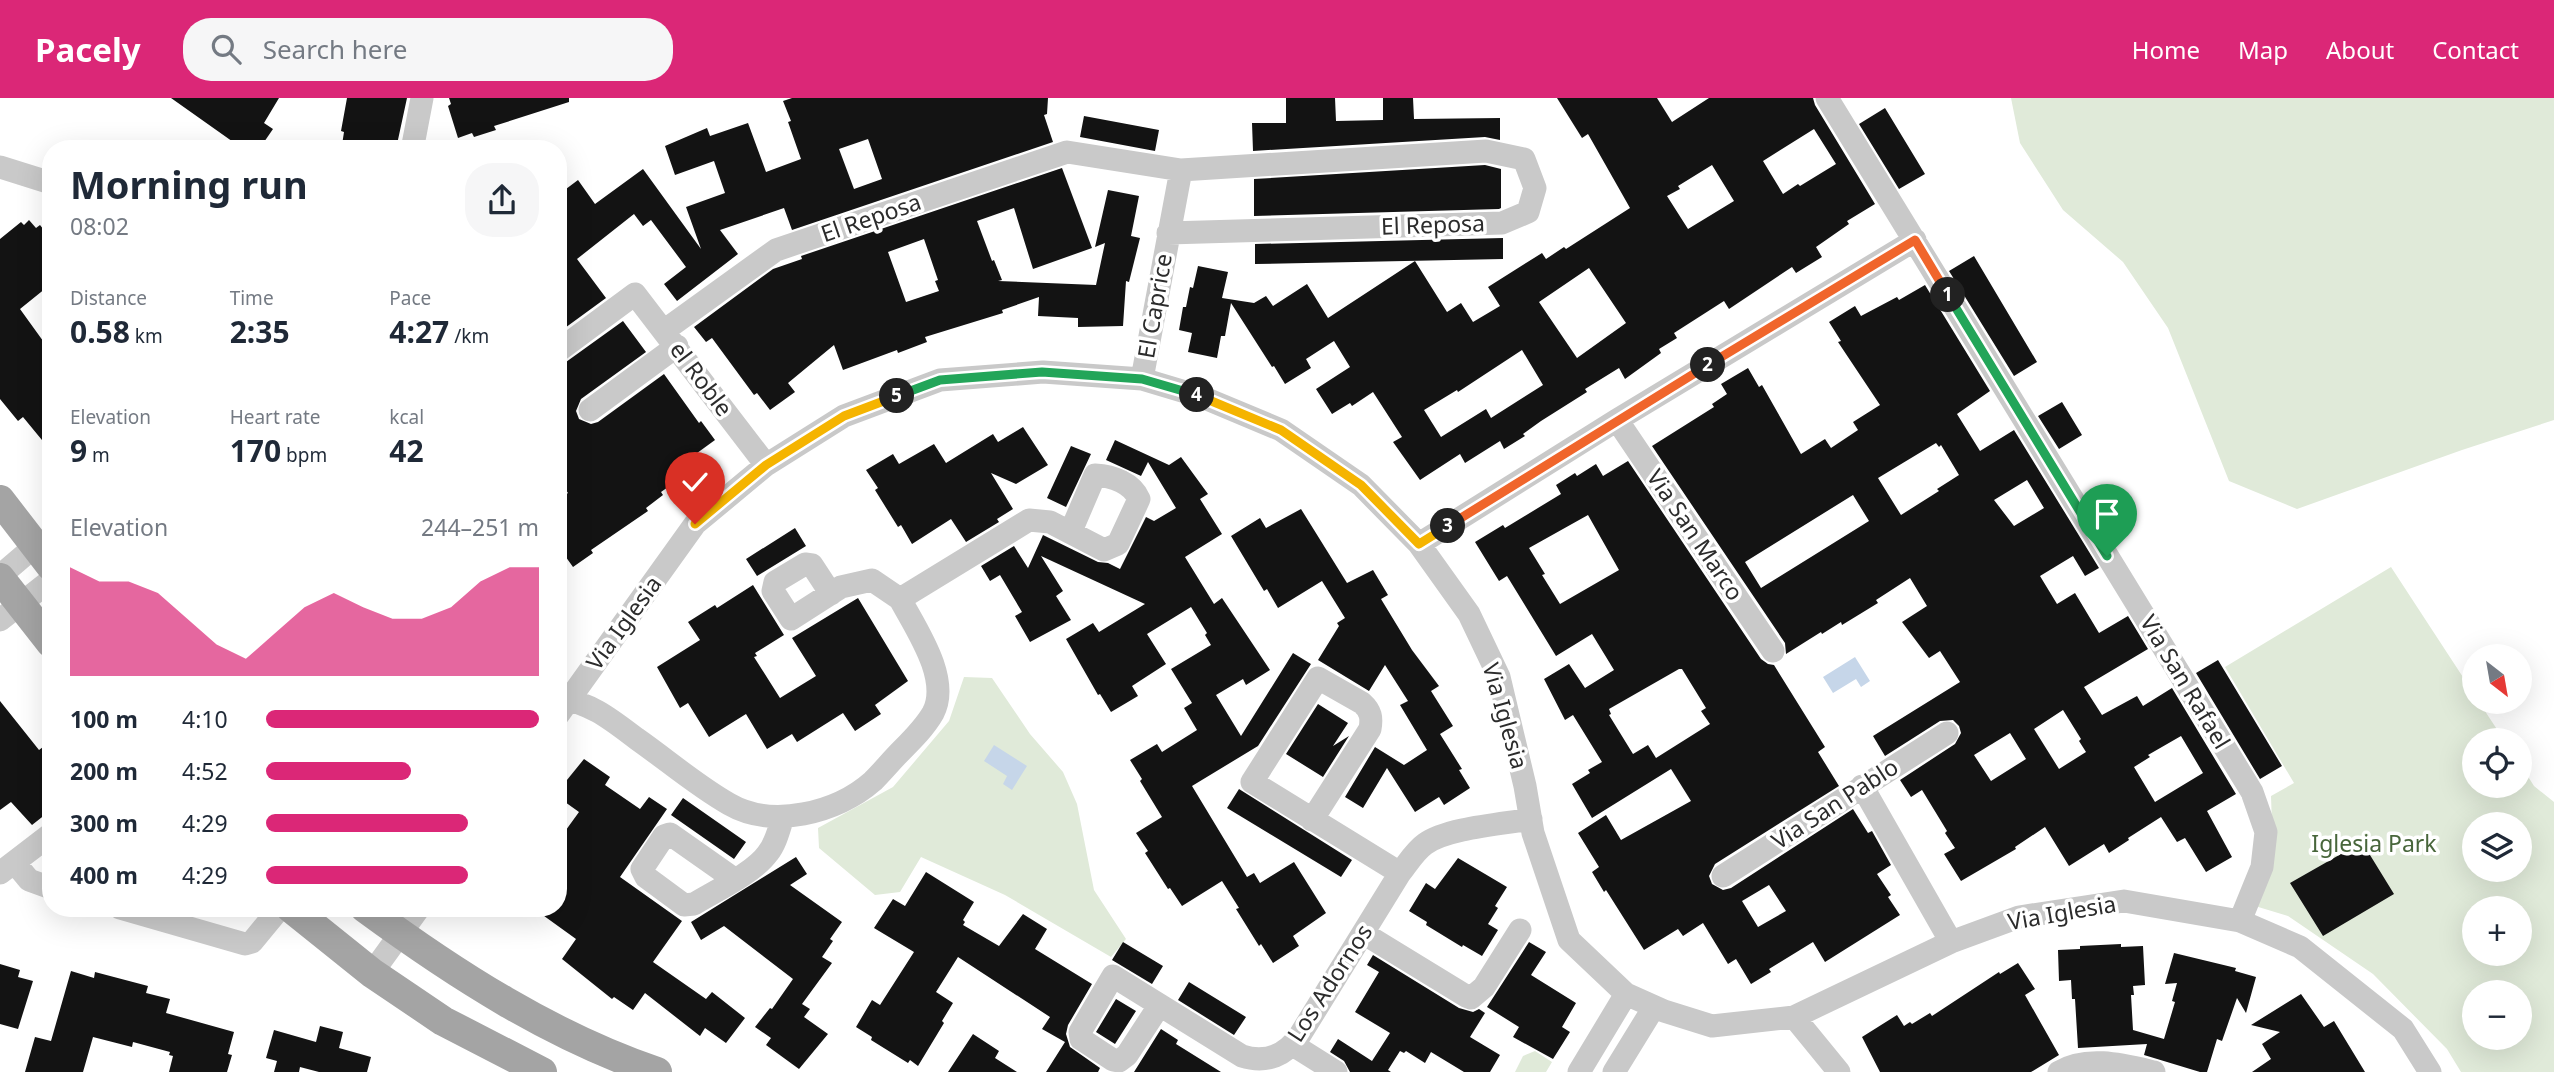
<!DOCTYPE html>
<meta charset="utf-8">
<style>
:root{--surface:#fff;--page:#f6f6f7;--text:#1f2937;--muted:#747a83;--accent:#db2777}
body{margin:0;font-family:"Noto Sans",sans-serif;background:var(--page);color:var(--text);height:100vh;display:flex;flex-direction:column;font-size:26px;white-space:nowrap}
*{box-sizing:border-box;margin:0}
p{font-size:23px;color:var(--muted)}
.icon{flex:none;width:38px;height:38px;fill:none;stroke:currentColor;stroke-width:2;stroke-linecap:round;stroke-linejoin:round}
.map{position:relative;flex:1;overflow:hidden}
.details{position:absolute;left:42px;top:42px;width:525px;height:777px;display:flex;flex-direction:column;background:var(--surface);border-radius:28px;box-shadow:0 7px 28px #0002}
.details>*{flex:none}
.needle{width:46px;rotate:149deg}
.tools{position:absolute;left:2462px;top:546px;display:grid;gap:14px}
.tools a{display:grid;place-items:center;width:70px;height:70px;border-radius:50%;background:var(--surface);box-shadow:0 7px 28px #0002;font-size:35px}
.pin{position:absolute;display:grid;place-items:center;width:60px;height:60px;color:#fff;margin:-72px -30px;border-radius:50% 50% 50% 0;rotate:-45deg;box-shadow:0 0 7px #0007}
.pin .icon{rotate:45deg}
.km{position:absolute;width:35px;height:35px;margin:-18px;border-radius:50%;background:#222;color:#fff;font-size:19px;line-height:35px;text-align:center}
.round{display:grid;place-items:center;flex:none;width:74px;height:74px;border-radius:28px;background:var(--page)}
.summary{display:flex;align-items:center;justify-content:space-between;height:119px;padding:0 28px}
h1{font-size:38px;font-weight:700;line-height:52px}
.figures{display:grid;grid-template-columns:repeat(3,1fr);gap:10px;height:119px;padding:7px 28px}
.figures div{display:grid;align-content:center}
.figures b{font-size:30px;font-weight:700}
.figures small{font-size:19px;font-weight:400}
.figures p{font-size:19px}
.chart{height:196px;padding:14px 28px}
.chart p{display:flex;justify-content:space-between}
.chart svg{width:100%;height:126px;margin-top:7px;fill:var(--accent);opacity:.7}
ul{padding:0 28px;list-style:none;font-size:23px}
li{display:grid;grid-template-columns:112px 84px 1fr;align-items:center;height:52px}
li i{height:18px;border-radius:9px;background:var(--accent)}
header{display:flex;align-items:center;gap:42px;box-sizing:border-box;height:98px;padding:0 35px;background:var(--accent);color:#fff}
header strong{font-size:33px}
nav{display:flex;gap:38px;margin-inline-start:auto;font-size:24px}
.search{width:490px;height:63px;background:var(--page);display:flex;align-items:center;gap:18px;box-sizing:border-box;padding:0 24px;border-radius:28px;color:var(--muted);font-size:26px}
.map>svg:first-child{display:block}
</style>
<header>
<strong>Pacely</strong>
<div class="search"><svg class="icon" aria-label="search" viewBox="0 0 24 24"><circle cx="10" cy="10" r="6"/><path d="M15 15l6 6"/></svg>Search here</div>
<nav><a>Home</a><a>Map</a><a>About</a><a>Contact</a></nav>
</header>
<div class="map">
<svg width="2554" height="974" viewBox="0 0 2554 974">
<rect width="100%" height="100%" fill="#fff"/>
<!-- green -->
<path fill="#e0ead9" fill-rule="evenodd" d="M2011 0H2554V322L2462 352 2297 411 2229 383 2168 230 2123 164 2063 112 2020 45Z
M2391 469 2474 596V604H2479L2504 642H2474V688H2520V666L2534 688 2554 704V974H2461L2447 951 2373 876 2288 818 2255 808 2273 756 2271 698 2294 685 2225 569ZM2474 726H2520V772H2474ZM2474 810H2520V856H2474ZM2474 894H2520V940H2474Z
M964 579 992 580 1030 636 1063 674 1077 706 1094 792 1126 841 1111 859 1005 797 921 759 900 794 875 797 819 750 818 730 893 689 949 623Z
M1535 953 1552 964 1546 974H1515L1523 958Z"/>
<!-- water -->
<path fill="#c6d6e9" d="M1855 559 1870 583 1861 589 1856 581 1833 595 1823 579Z
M994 647 1027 668 1012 692 1003 686 1007 678 984 663Z"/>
<!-- building -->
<path fill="#131313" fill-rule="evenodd" d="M171 0H279L264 25 273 31 262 47 255 42 249 51 237 44 236 46Z
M347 0H407L396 51H351L352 49 342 47 344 34 341 33Z
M449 0H569V4L494 28 496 32 474 39 472 35 458 40 448 8 451 6Z
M792 0H1048L1047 16 1044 17 1053 44 792 132 784 110 720 132 738 156 677 203 664 186 686 169 651 122 643 128 634 116 577 161 606 200 558 235V97L578 82 595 106 643 71 701 151 686 109 725 95 714 63 675 77 665 48 707 30 710 38 748 25 766 74 801 61 788 24 791 23 783 3ZM868 41 882 81 854 91 839 51Z
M1286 0H1335L1336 23 1383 22V0H1413L1414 21 1500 20V42L1485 39 1253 53 1252 25H1286Z
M1557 0H1657L1672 24 1709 0H1813L1815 7 1875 106 1847 123 1849 126 1816 149 1822 159 1796 175 1792 169 1729 211 1724 203 1674 235 1677 240 1659 251 1661 255 1625 281 1619 270 1585 291 1587 294 1541 323 1523 336 1525 338 1504 351 1500 343 1465 365 1460 356 1420 382 1393 344 1402 339 1373 294 1352 308 1350 305 1332 316 1316 291 1350 269 1334 243 1306 261 1311 270 1285 286 1274 268 1272 269 1231 205 1225 238H1221L1217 260 1188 254 1192 235 1179 232 1183 209H1186L1190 189 1193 190 1198 168 1228 174 1222 200 1254 205 1266 198 1273 208 1307 186 1328 220 1415 163 1447 214 1461 205 1473 224 1500 208 1488 189 1542 155 1546 161 1564 149 1566 151 1630 110 1588 36 1582 40ZM1814 31 1836 66 1800 88 1798 86 1783 96 1763 63ZM1712 67 1734 103 1688 131 1667 98 1680 91 1678 88ZM1589 170 1626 225 1577 260 1539 204ZM1522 252 1543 287 1491 320 1486 311 1441 339 1424 312 1457 292 1458 294Z
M1885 10 1925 76 1899 91 1859 26Z
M1084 18 1159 32 1155 53 1080 39Z
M1485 67 1501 71V110L1499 111 1254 118V81Z
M1062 70 1092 150 1033 171 1014 110 977 123 992 163 994 162 1002 182 998 183 1096 187 1105 145 1095 149 1108 92 1139 98 1131 138 1140 140 1129 184 1126 183 1123 228 1078 229V220L1038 218 1039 199 1002 212 1003 215 925 239 927 244 898 255 897 252 843 272 834 247 788 285 795 294 770 312 757 295 754 297 712 240 706 244 694 229 773 171 802 161 801 158ZM924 141 938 182 935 183 939 193 906 204 888 154Z
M29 122 36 130 40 127 51 141V178L42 185 46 190 20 211 51 254V353L23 319 18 323 0 301V141L21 124 24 127Z
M1503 140V161L1255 166V146Z
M1974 158 2037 264 2014 278 1949 173Z
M1925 187 1990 293 1957 316 1980 353 2014 332 2099 470 2085 478 2073 458 2040 478 2057 506 2075 495 2099 535 2128 518 2148 551 2084 589 2102 617 2137 598 2143 608 2172 590 2236 696 2207 713 2232 759 2206 774 2185 740 2177 744 2161 719 2128 740 2129 742 2109 755 2104 746 2069 768 2045 729 2015 749 2016 751 1961 783 1944 756 1955 750 1945 735 1947 733 1922 692 1911 699 1900 682 1955 646 1961 635 1959 628 1953 622 1940 623 1885 658 1873 638 1960 584 1940 553 1929 560 1902 524 1927 508 1910 480 1876 502 1878 505 1842 527 1841 524 1822 536 1821 534 1786 556 1785 545 1652 348 1714 309 1712 306 1727 296 1721 286 1748 270 1759 289 1762 287 1801 356 1825 341 1831 350 1858 332 1853 324 1880 307 1838 244 1841 243 1829 224 1855 208 1861 218 1897 199 1899 202ZM1936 345 1939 349 1941 347 1959 377 1937 391 1939 393 1901 417 1878 380ZM2027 382 2044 410 2014 428 1994 402ZM1853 397 1869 423 1761 490 1745 464ZM2063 612 2081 641 2079 643 2086 654 2059 671 2034 631ZM2010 635 2026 661 1991 683 1974 657ZM2181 638 2203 675 2155 704 2134 669 2150 659 2148 657Z
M623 223 646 254 581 301 576 313 579 321 591 326 598 324 664 276 699 325 701 323 715 342 693 358 699 367 661 394 663 397 646 410 648 413 591 452 593 455 573 469 558 448V402L568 395 558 381V267L566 264Z
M2062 304 2082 337 2059 351 2038 318Z
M1023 329 1048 367 1016 386 991 375 1013 411 997 421 999 424 966 444 951 421 912 446 901 427 898 429 875 392 878 390 866 372 893 356 899 366 934 346 946 365 993 336 998 344Z
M1115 342 1169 367 1181 359 1208 396 1200 401 1222 436 1185 459 1214 506 1222 500 1270 572 1246 587 1243 581 1216 597 1241 638 1293 555 1311 566 1258 648 1192 688 1247 779 1254 775 1260 785 1294 764 1326 815 1293 838 1299 848 1273 865 1261 846 1259 848 1236 811 1239 810 1222 783 1182 808 1170 790 1168 791 1145 755 1148 753 1136 735 1162 719 1140 683 1142 681 1130 662 1157 646 1162 654 1197 632 1184 610 1192 605 1171 571 1211 547 1205 537 1207 535 1191 509 1147 536 1166 566 1132 588 1138 598 1111 614 1100 596 1098 597 1066 541 1093 525 1099 534 1145 506 1041 458 1063 493 1056 498 1071 522 1030 544 1015 518 1022 514 1000 477 990 483 981 468 1014 448 1028 470 1043 437 1098 464 1108 465 1120 471 1146 419 1154 423 1176 410 1148 364 1141 378 1106 362Z
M1071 348 1091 356 1066 409 1047 400Z
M1628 363 1761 561 1768 566 1774 567 1825 649 1818 654 1839 688 1715 766 1709 778 1712 786 1723 792 1731 790 1853 711 1868 735 1872 733 1891 767 1877 776 1891 797 1888 799 1900 817 1825 864 1813 844 1769 871 1771 874 1751 886 1736 861 1728 866 1703 825 1683 838 1678 831 1644 852 1606 792 1604 794 1592 774 1599 769 1578 735 1606 717 1621 742 1691 703 1671 671 1592 720 1572 686 1590 675 1588 672 1602 664 1573 617 1565 622 1544 581 1569 566 1585 590 1614 572 1592 536 1556 558 1507 478 1499 483 1475 444 1503 427 1505 430 1561 396 1556 387 1575 375 1577 378 1596 366 1603 378ZM1588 417 1619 472 1560 506 1542 477 1545 476 1529 450ZM1679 571H1682L1706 610 1701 613 1710 626 1656 660 1648 647 1633 656 1609 617 1611 616 1609 611ZM1769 787 1786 813 1758 829 1742 803Z
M1301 411 1347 485 1373 472 1388 497 1381 501 1412 552 1439 588 1431 593 1453 628 1440 636 1462 671 1459 672 1470 690 1444 707 1439 699 1415 714 1387 670 1363 710 1345 699 1375 649 1404 667 1427 652 1400 607 1408 603 1385 567 1369 593 1318 562 1339 528 1337 525 1345 520 1322 483 1278 510 1267 491 1264 493 1231 438 1260 420 1266 430Z
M795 430 806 448 757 478 746 461Z
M753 487 784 537 755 555 757 558 754 559 780 600 816 578 792 540 858 500 908 583 875 607 881 616 855 633 843 615 797 644 792 636 767 651 746 616 709 639 688 605 680 610 657 569 700 542 688 524 715 507 717 510Z
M2218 562 2282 668 2260 681 2196 575Z
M0 603 39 652 51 643V712L32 727 11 704 0 712Z
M1318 606 1348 625 1333 648 1349 638 1323 679 1286 656Z
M584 661 610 679 605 687 640 711 649 699 667 711 620 779 682 823 653 864 706 901 712 894 745 920 726 945 705 930 700 938 645 895 633 912 614 899 612 901 562 861 576 841 533 810H558V743L579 714 558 699V693Z
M1239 691 1352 762 1341 779 1227 710Z
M683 700 746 744 734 761 671 717Z
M2362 744 2394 796 2323 838 2290 785Z
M796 759 807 776 790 787 842 824 830 841 833 843 822 859 832 865 802 906 810 911 804 919 828 936 799 971 766 947 771 940 755 929 770 910 772 911 793 881 724 828 701 842 691 824Z
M1458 760 1507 789 1495 808 1498 810 1488 826 1498 832 1482 858 1463 847 1462 849 1426 827 1427 824 1409 813 1426 785 1435 791Z
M926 774 974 804 963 822 965 824 963 827 999 848 1023 816 1047 831 1035 851 1092 886 1068 927 1066 936 1070 949 1100 970 1098 974H1046L1065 944 1042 931 1050 919 958 859 936 894 953 905 942 923 944 925 918 968 910 962 908 965 871 942 872 939 856 929 872 902 880 907 914 854 874 830 893 801 905 808Z
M1123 844 1163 868 1152 886 1112 862Z
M1529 844 1546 854 1531 877 1576 905 1562 929 1570 934 1553 961 1513 939 1519 929 1487 909Z
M2121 846V849L2143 848 2145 887 2133 888 2134 897H2131L2133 932 2164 941 2175 904 2172 903 2177 885 2165 886 2174 855 2236 870 2235 873 2256 879 2246 915 2237 900 2222 943 2217 941 2207 974H2200L2144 957 2147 946 2078 950 2075 901H2072L2071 882 2059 883 2058 852 2080 851V848Z
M1373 857 1459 910 1473 914 1479 911 1485 915 1470 939 1500 957 1490 974H1464L1431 954 1425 965 1406 953 1404 955 1400 953 1388 972 1391 974H1350L1344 963 1330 954 1338 941 1372 963 1390 935 1355 914 1379 874 1367 867Z
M2018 865 2035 891 2025 897 2059 957 2031 974H1880L1862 939 1897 917 1904 928 1910 924 1912 926 1930 915 1932 918 1999 874 2000 876Z
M0 866 20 872 18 879 33 883 18 931 0 926Z
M71 873 94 880 95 874 148 888 146 895 170 901 166 915 234 934 228 956 232 957 227 974H169L173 958 169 957 170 954 133 944 132 949 93 939 83 974H25L35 939 51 943Z
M1189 884 1246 919 1234 937 1178 902Z
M2301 896 2324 929 2334 923 2365 974H2252L2271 961 2262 946 2280 934 2251 927Z
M1116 901 1136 913 1115 946 1096 934Z
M320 928 343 934 339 950 371 959 367 974H319L300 969 299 974H274L277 963 266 960 274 932 316 944Z
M1161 931 1178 942 1176 946 1221 974H1134Z
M973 936 999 953 995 960 1017 974H948Z"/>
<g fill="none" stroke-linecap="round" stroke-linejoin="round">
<!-- minor -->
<path stroke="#c9c9c9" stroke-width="23" d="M1827 0 2252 694 2266 734 2262 769 2240 823
M413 47 422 0
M0 69 51 85
M665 232 776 152 1067 54 1181 72 1486 53 1524 61 1535 90 1528 114 1502 125 1168 135
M558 253 635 196 766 367
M1142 281 1181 72
M590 312 677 248
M1617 322 1773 553
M1419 446 1617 322 1915 142
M0 478 35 448
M831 496 812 467 805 466 775 484 773 493 791 521 841 489 872 482 900 501 1029 422 1050 424 1104 452 1118 446 1139 401C1132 385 1113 378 1095 377L1071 433
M0 522 51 482
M558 599C594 607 609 620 637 641 667 662 697 688 729 706 772 731 837 715 873 683 883 673 892 662 902 652 913 641 925 629 933 615 951 581 916 531 900 501
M558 617 695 426 766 367 844 318 940 282 1043 274 1142 281 1202 299 1281 332 1361 387 1419 446 1469 516 1499 579 1525 688 1533 735 1569 842 1626 896 1664 913 1712 928 1794 919 1951 844 2019 819 2124 803 2240 823 2300 849 2403 931 2430 974
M1862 688 1951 844
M1312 722 1370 631C1372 620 1371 613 1362 605L1318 580 1252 684 1400 775
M15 765 29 782 51 790
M0 775 51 736
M1723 778 1947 635
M734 781 670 736 664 738 642 771 646 779 684 807 694 806C715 793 754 775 768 755 776 745 779 731 783 719
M120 810 245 846 252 844 280 810
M1363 835 1466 898 1471 900 1484 889 1520 832
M372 875 419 810
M1159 908 1127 957 1119 963 1113 962 1081 941 1080 934 1113 878 1242 958C1267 966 1286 957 1300 937L1400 775C1408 765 1415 753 1425 746 1447 730 1503 726 1531 721
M1794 919 1839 974
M1293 947 1336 974
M1579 974 1626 896
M1614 974 1654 909
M2059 974C2087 957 2124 967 2154 974"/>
<!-- major -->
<path stroke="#a4a4a4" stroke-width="30" d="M0 402 51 468
M0 480 51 545
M291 810 372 875 443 923 542 974
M365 810C455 876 551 938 657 974"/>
</g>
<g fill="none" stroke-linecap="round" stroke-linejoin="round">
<!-- split-1 casing -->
<g stroke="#fff" stroke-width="14">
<path id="split-1" d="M1948 197 2107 458"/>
</g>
<!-- split-2 casing -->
<g stroke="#fff" stroke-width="14">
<path id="split-2" d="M1708 267 1915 142 1948 197"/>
</g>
<!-- split-3 casing -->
<g stroke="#fff" stroke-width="14">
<path id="split-3" d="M1448 428 1708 267"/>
</g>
<!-- split-4 casing -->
<g stroke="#fff" stroke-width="14">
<path id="split-4" d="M1197 297 1281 332 1361 387 1419 446 1448 428"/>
</g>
<!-- split-5 casing -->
<g stroke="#fff" stroke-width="14">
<path id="split-5" d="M897 298 940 282 1042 274 1142 281 1197 297"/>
</g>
<!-- split-6 casing -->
<g stroke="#fff" stroke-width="14">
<path id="split-6" d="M695 426 766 367 844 318 897 298"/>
</g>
<!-- split-1 -->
<use href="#split-1" stroke="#22a559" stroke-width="9"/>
<!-- split-2 -->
<use href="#split-2" stroke="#f0652b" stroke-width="9"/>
<!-- split-3 -->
<use href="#split-3" stroke="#f0652b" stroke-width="9"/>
<!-- split-4 -->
<use href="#split-4" stroke="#f5b400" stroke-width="9"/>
<!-- split-5 -->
<use href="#split-5" stroke="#22a559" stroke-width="9"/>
<!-- split-6 -->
<use href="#split-6" stroke="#f5b400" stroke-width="9"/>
</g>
<g text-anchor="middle" stroke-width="7" stroke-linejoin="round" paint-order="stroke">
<!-- street labels -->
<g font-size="23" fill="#2c2c2c" stroke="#fff">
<text transform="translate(871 120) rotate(-19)" y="8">El Reposa</text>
<text transform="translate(1433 127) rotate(-2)" y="8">El Reposa</text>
<text transform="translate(1155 208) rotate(-80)" y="8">El Caprice</text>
<text transform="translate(701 281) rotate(53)" y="8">el Roble</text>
<text transform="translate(1695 437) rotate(56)" y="8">Via San Marco</text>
<text transform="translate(624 525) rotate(-54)" y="8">Via Iglesia</text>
<text transform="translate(2185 584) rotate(59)" y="8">Via San Rafael</text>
<text transform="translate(1505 618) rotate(74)" y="8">Via Iglesia</text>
<text transform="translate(1835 706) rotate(-33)" y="8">Via San Pablo</text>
<text transform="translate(2062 815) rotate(-10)" y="8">Via Iglesia</text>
<text transform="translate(1330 885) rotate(-57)" y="8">Los Adornos</text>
</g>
<!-- park labels -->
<g font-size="23" fill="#48663b" stroke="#fff">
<text x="2374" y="754">Iglesia Park</text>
</g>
</g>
</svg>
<div class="tools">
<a><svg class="needle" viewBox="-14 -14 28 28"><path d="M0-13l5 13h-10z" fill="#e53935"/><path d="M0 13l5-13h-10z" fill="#747a83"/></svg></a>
<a><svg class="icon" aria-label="locate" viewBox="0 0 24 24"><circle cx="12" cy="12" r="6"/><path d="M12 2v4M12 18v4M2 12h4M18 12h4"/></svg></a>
<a><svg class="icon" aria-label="layers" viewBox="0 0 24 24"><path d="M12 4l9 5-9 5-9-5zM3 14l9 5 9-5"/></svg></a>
<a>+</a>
<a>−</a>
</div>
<div class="pin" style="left:2107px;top:458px;background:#1e9e55"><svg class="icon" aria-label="arrive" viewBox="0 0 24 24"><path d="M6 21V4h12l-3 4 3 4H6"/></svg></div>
<div class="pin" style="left:695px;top:426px;background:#d93025"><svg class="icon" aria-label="check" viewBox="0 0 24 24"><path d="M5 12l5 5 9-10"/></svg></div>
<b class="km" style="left:1948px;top:197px">1</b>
<b class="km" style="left:1708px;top:267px">2</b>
<b class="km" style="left:1448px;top:428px">3</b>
<b class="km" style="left:1197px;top:297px">4</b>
<b class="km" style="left:897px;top:298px">5</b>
<section class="details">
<div class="summary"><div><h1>Morning run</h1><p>08:02</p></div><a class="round"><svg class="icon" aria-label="share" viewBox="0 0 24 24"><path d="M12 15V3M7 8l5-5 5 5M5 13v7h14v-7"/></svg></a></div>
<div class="figures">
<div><p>Distance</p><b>0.58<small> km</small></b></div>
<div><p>Time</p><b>2:35</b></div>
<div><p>Pace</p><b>4:27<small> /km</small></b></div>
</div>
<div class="figures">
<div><p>Elevation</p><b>9<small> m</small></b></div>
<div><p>Heart rate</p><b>170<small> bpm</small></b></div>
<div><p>kcal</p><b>42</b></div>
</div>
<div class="chart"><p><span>Elevation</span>244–251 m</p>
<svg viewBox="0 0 160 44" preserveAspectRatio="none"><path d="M0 44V6L10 11L20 11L30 15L40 24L50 33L60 38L70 29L80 20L90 15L100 20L110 24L120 24L130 20L140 11L150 6L160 6V44z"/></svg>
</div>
<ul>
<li><b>100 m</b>4:10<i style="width:100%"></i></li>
<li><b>200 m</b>4:52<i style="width:53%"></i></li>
<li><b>300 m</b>4:29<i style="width:74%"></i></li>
<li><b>400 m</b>4:29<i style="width:74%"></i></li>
</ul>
</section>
</div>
